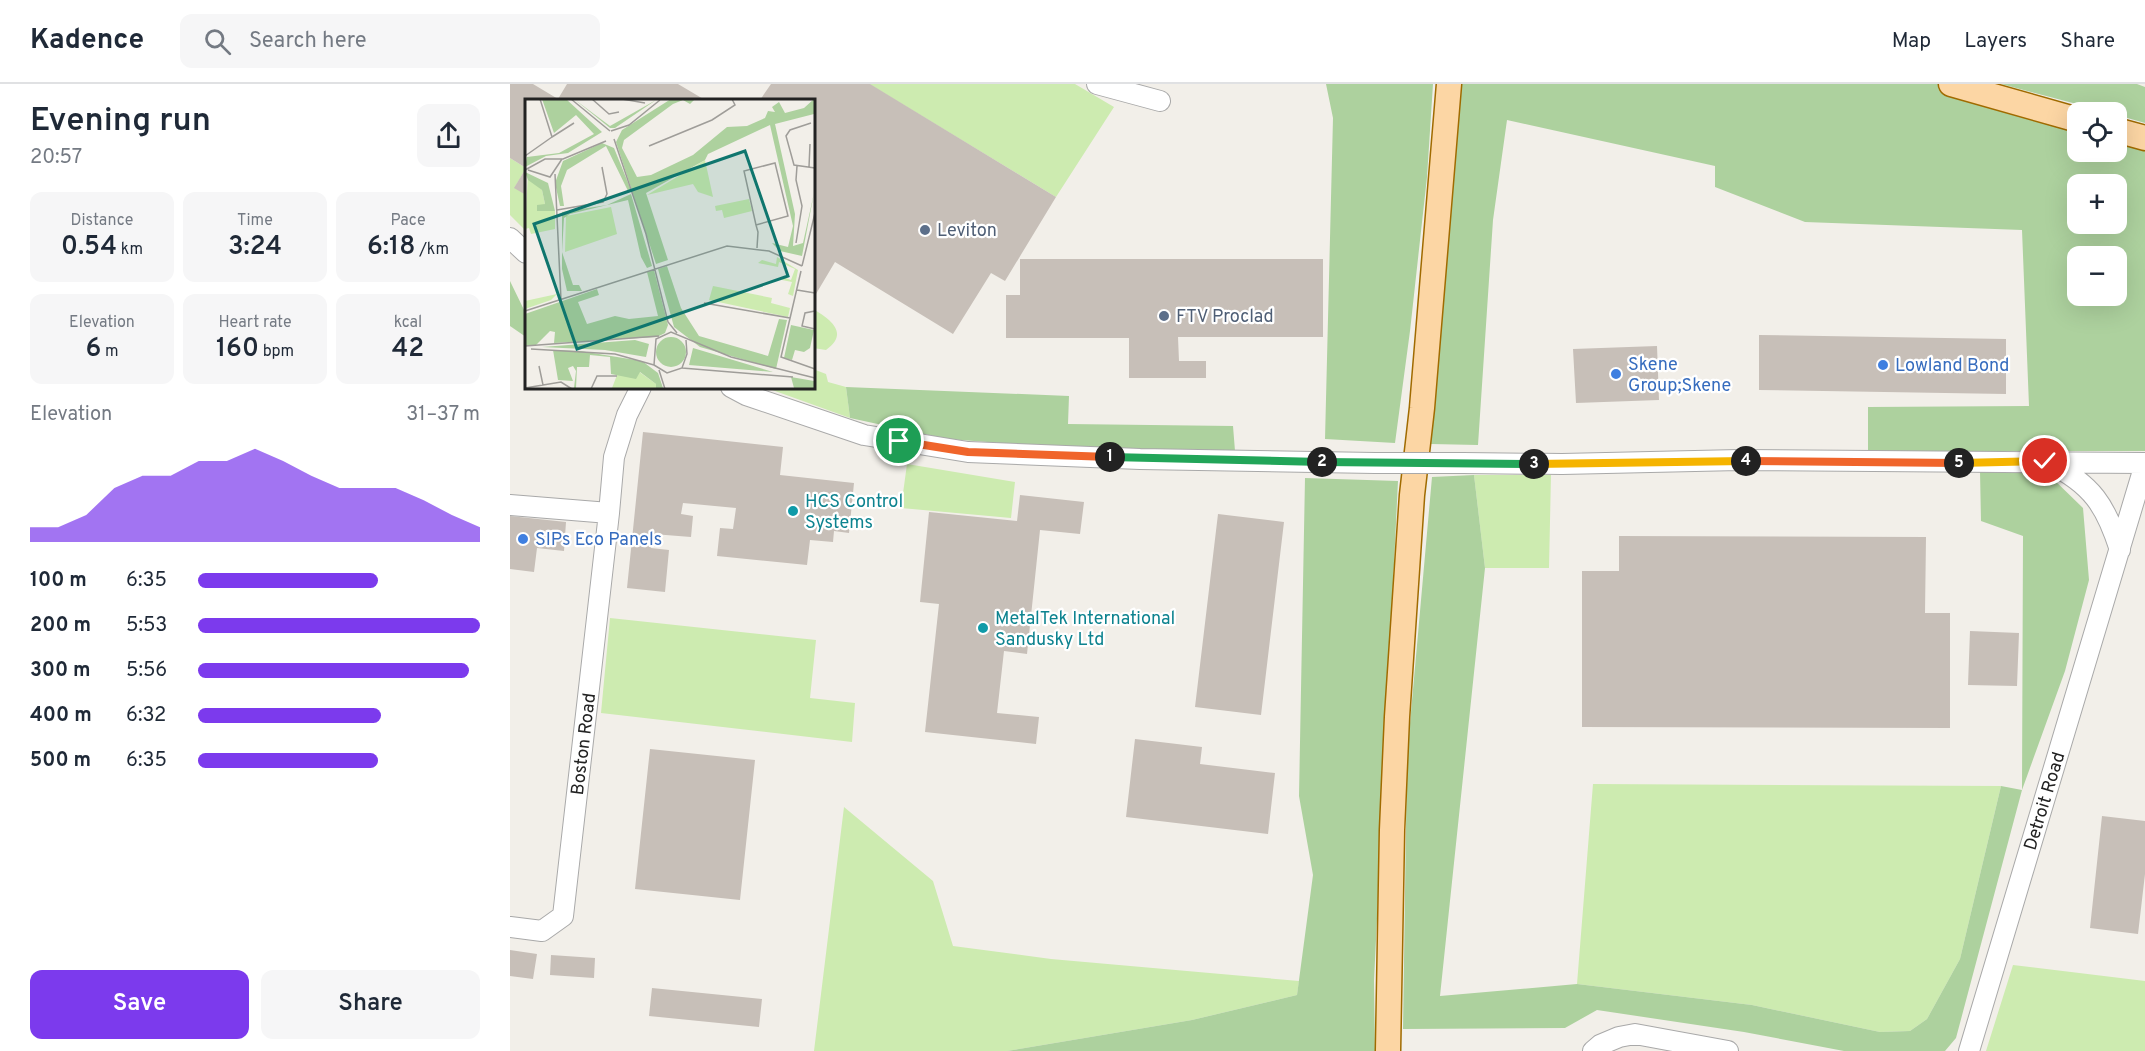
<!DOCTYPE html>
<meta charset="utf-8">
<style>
:root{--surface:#fff;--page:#f6f6f7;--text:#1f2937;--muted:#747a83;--line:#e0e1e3;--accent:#7c3aed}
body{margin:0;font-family:Overpass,sans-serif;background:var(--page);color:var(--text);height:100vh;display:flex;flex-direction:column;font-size:22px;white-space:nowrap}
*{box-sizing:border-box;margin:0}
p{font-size:20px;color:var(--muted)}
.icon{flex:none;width:33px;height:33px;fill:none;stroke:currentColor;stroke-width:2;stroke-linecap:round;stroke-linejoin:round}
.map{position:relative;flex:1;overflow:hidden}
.panel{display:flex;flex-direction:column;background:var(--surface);width:510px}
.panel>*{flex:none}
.controls{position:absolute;left:1557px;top:18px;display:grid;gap:12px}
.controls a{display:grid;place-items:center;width:60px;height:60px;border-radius:12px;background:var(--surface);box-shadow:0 6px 24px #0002;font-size:30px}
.pin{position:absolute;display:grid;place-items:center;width:51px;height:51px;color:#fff;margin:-26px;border:3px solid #fff;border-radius:50%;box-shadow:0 2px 6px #0007}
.km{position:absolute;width:30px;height:30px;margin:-15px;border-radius:50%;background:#222;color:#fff;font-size:16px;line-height:30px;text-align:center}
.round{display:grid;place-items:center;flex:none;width:63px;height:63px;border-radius:12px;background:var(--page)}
.headline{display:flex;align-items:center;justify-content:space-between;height:102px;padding:0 30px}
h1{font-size:33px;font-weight:600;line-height:45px}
.figures{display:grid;grid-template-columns:repeat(3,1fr);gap:9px;height:102px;padding:6px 30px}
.figures div{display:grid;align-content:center;border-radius:12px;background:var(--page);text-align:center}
.figures b{font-size:26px;font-weight:600}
.figures small{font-size:16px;font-weight:400}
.figures p{font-size:16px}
.chart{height:168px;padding:12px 30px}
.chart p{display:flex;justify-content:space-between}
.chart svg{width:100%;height:108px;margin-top:6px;fill:var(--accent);opacity:.7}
.button{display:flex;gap:12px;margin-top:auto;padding:12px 30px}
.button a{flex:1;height:69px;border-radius:12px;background:var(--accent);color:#fff;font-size:24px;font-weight:600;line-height:69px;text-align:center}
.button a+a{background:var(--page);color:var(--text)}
ul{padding:0 30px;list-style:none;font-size:20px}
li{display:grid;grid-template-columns:96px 72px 1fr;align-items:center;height:45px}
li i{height:15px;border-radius:8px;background:var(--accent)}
header{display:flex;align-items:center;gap:36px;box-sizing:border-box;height:84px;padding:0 30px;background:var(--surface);border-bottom:2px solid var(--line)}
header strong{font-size:28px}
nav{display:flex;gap:33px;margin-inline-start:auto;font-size:21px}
.search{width:420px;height:54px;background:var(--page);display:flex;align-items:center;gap:15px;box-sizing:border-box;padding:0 21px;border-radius:12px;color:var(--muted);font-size:22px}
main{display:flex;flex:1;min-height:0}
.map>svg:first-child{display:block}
</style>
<header>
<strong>Kadence</strong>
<div class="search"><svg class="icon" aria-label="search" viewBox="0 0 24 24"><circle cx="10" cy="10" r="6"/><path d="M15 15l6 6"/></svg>Search here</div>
<nav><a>Map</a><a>Layers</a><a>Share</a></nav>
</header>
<main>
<section class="panel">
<div class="headline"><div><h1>Evening run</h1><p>20:57</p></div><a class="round"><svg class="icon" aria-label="share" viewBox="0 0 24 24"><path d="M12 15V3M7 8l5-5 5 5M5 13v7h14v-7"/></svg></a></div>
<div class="figures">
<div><p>Distance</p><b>0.54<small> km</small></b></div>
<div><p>Time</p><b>3:24</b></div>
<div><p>Pace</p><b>6:18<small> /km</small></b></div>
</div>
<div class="figures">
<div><p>Elevation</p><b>6<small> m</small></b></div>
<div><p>Heart rate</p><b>160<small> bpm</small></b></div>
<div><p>kcal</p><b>42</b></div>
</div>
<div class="chart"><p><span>Elevation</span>31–37 m</p>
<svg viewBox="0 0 160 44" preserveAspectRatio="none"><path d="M0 44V38L10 38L20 33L30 22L40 17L50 17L60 11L70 11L80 6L90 11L100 17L110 22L120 22L130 22L140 27L150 33L160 38V44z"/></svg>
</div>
<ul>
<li><b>100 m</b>6:35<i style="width:64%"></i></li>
<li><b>200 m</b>5:53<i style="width:100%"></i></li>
<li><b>300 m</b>5:56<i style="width:96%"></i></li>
<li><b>400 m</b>6:32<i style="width:65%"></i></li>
<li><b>500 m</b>6:35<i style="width:64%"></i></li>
</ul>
<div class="button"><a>Save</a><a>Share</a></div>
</section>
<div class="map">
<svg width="1635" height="967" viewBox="0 0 1635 967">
<rect width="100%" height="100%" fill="#f2efe9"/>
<!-- grass -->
<path fill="#cdebb0" d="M359 0H565L604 23 546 113Z
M0 74 16 84 5 103 16 111 15 146 0 131Z
M303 225C320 235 340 249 316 266L303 264Z
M303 285 316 290 318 298 336 303 340 334 254 303H303Z
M397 380 505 398 501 434 391 424Z
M964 391H1041L1039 484H975Z
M100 534 306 556 300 614 345 619 342 658 91 629Z
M1083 700 1491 702 1450 875 1417 935 1400 947 1370 948 1242 921 1067 900Z
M334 723 423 797 443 862 541 875 789 897 787 911 682 936 497 967H304Z
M1503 881 1635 897V967H1476Z"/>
<!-- forest -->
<path fill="#add19e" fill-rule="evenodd" d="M816 0H923L917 93 900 247 885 359 815 355 823 34Z
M948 0H1441L1567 36 1568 68H1606L1607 46 1635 54V367H1358V323L1519 322 1512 146 1295 138 1205 103V82L997 36 983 136 968 361 921 360 923 293ZM1568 100H1606V140H1568ZM1568 172H1606V212H1568Z
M1491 0H1627L1635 3V39L1607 31 1606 28H1597Z
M0 197 16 230V253L0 242Z
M336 303 559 312 558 340 723 342 725 367 560 364 437 355 340 334Z
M1470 387 1536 388 1573 424 1579 496 1555 587 1512 706 1446 954 1435 967H1334L1234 948 1087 926 1055 944 893 945 897 673 922 393 964 391 975 484 930 912 1067 900 1242 921 1370 948 1400 947 1417 935 1450 875 1491 702 1512 706 1513 452 1471 437Z
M795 394 888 397 864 897 865 967H497L682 936 787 911 803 791 789 712Z"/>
<!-- building -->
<path fill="#c7bfb8" d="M0 0H23L48 15 57 0H168L195 16H16V111L4 104 16 84 0 74Z
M261 0H360L546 113 495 197 481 189 443 250 325 178 303 215V16H250Z
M510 175H813V253H668L669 277H696V294H619V254H496V211H510Z
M1249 251 1496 255V310L1249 306Z
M1147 262 1149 316 1066 319 1063 265Z
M133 348 273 363 270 391 344 399 339 449 324 447 323 458 300 456 297 481 207 472 210 444 223 445 226 424 173 419 171 430 183 432 181 453 143 450 141 464 159 466 155 508 117 504Z
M510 411 574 418 570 450 530 446 517 570 494 567 487 629 529 633 526 660 415 648 429 520 410 518 419 428 507 437Z
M708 430 774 438 751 631 685 623Z
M0 432 56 438 54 467 27 464 24 488 0 485Z
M1109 452 1416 453 1415 529H1440V644L1072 643V487H1109Z
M1460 547 1509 549 1507 602 1458 601Z
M625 655 692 663 690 680 765 689 758 750 616 733Z
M140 665 245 676 230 816 125 805Z
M1592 732 1635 737V790L1628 850 1580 844Z
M0 866 27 870 23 895 0 892Z
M41 871 85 874 84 894 40 891Z
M142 904 252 915 249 943 139 932Z"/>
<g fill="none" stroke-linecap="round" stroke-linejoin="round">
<!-- minor casing -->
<g stroke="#a9a9a9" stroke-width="22">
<path id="minor" d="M587 0 650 17
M0 154 16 169
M221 303 236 311 354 351 458 368 630 375 865 379
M953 379 1052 380 1229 376 1635 379
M1539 379C1582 400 1596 422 1610 466
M0 421 99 429
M0 843 32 847 53 832 99 429 104 373 117 331 131 303
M1083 967 1090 961 1109 953 1125 950 1218 967
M1459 967 1635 380"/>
</g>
<!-- major casing -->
<g stroke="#a06b00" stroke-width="27">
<path id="major" d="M1441 0 1568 36
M1606 46 1635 54
M878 967 882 746 887 633 902 411 912 324 939 0"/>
</g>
<!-- minor -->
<use href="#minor" stroke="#fff" stroke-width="20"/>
<!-- major -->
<use href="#major" stroke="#fcd6a4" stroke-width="24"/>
<!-- minor-bridge casing -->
<g stroke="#a9a9a9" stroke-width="22" stroke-linecap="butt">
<path id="minor-bridge" d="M865 379H953"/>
</g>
<!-- minor-bridge -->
<use href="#minor-bridge" stroke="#fff" stroke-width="20"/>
</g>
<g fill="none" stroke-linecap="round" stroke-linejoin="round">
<!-- split-1 casing -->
<g stroke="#fff" stroke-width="12">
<path id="split-1" d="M389 357 458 368 600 373"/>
</g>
<!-- split-2 casing -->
<g stroke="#fff" stroke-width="12">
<path id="split-2" d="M600 373 812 378"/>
</g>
<!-- split-3 casing -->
<g stroke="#fff" stroke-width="12">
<path id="split-3" d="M812 378 1024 380"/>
</g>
<!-- split-4 casing -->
<g stroke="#fff" stroke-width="12">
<path id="split-4" d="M1024 380 1236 377"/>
</g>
<!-- split-5 casing -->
<g stroke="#fff" stroke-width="12">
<path id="split-5" d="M1236 377 1449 379"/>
</g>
<!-- split-6 casing -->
<g stroke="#fff" stroke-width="12">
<path id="split-6" d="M1449 379 1535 377"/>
</g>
<!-- split-1 -->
<use href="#split-1" stroke="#f0652b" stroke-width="8"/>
<!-- split-2 -->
<use href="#split-2" stroke="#22a559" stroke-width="8"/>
<!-- split-3 -->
<use href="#split-3" stroke="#22a559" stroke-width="8"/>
<!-- split-4 -->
<use href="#split-4" stroke="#f5b400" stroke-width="8"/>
<!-- split-5 -->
<use href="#split-5" stroke="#f0652b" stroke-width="8"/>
<!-- split-6 -->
<use href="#split-6" stroke="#f5b400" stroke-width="8"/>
</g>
<!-- markers -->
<g fill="#5c6f8a" stroke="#fff" stroke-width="2">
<circle cx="415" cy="146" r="6"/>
<circle cx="654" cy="232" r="6"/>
</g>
<g fill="#3f7fe0" stroke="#fff" stroke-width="2">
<circle cx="1373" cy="281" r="6"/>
<circle cx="1106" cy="290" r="6"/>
<circle cx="13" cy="455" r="6"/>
</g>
<g fill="#0f9aa8" stroke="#fff" stroke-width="2">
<circle cx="283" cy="427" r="6"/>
<circle cx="473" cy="544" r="6"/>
</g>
<g text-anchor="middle" stroke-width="4.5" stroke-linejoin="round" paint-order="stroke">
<!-- service labels -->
<g font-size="18" fill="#4e5e75" stroke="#fff" text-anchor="start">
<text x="427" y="152">Leviton</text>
<text x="666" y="238">FTV Proclad</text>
</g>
<!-- shop labels -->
<g font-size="18" fill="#366cbe" stroke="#fff" text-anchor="start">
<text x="1118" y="286">Skene<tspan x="1118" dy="21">Group;Skene</tspan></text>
<text x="1385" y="287">Lowland Bond</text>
<text x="25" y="461">SIPs Eco Panels</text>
</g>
<!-- culture labels -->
<g font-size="18" fill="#0d838f" stroke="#fff" text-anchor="start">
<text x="295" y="423">HCS Control<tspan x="295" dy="21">Systems</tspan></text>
<text x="485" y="540">MetalTek International<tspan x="485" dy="21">Sandusky Ltd</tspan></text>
</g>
<!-- street labels -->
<g font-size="18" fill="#222" stroke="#fff">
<text transform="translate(73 660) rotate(-83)" y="6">Boston Road</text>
<text transform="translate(1534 717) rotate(-73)" y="6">Detroit Road</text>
</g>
</g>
<!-- overview -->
<g transform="translate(15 15)">
<rect width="290" height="290" fill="#f2efe9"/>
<path d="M180 61 188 98 173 93 168 85 122 96ZM3 75 17 91 20 105 12 112H30V130L6 135 4 129 0 130ZM224 100 227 112 199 119 197 111 191 112 190 107ZM86 108 92 135 40 153 41 117ZM252 158 273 171 268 197 263 195 267 183 257 181 258 178 266 181 270 170 254 163 253 168 233 164 237 161 251 165ZM188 187 247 199 246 204 265 209 263 218 184 201ZM32 195 26 201 0 210V202ZM113 272 131 285V289H87L92 276Z" fill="#cdebb0"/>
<path d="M17 0H41L77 33 43 54 21 57 0 68 2 58 34 54 69 35 51 16 29 34ZM49 0 85 27 131 1 90 29H85ZM146 0H170L165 5 158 1 148 5 99 41 97 49 112 78 126 76 168 56 202 28 222 27 240 19 243 12 250 13 247 8 254 3 260 14 279 9 289 0V15L250 25 270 115 268 147 278 144 289 94 277 157 255 152 247 144 263 148 268 127 245 26 183 55 180 61 121 94 143 161 131 165 91 43 97 31ZM77 44 89 49 106 91 103 92 81 47 42 71 36 87 39 107H35L30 84 38 62ZM0 73 23 84 30 112H12V106L20 105 17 91 3 81ZM106 95 127 167 122 169 116 158 103 101 45 115 39 119 37 153 48 186H54L57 192H42L37 170V113L82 106ZM142 167 156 209 174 237 243 257 254 220 262 221 251 270 175 248 149 228 133 170ZM129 171 143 226 140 234 132 238 29 244 30 233 25 232 11 246 0 247V215L72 190 74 196 53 203 62 225 90 217 104 220 133 217 122 173ZM266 226 289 231 285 249 279 253 270 251 267 261 259 259ZM131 253a15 15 0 1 1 30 0a15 15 0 1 1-30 0ZM110 241 124 245 121 258 80 251 17 248ZM168 249 248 273 164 266ZM28 251 55 252 117 262 133 274 138 289H131V285L115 273 111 280 86 275 85 258 65 256 64 268H52L51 289H49L51 272 48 267 43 269 48 282 33 281ZM266 278 289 282V289H269Z" fill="#add19e"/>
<path fill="none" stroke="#9f9d99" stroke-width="1.5" d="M15 0 27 38M46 0 85 32M67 0 84 15 94 13M97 0 120 4M286 24 265 31 261 37 269 66 290 69M86 32 104 26 135 1M27 38 49 24M89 40 121 135 143 223 152 234M124 47 187 21 210 6 207 0M0 57 27 38M284 68 285 45M0 71 20 60H38L81 42M3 71 25 78 37 60M30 75 36 201M32 111 78 103 82 95 77 68M231 126 263 117 250 64 219 72 231 126 233 133 232 149M271 144 277 107 271 81 272 67M277 167 290 114M276 172 256 258 290 270M272 191 290 194M179 204 265 219M0 212 202 147 244 152 277 167M290 212 280 214 277 227 290 230M161 241 162 255 157 269 142 274 129 266 131 240 146 233 206 258 290 279M0 247 134 237M6 250 90 255 129 266M14 267 18 286M157 269 268 278M134 271 140 290M0 289 36 283 47 290M66 290 72 277H92"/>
<path fill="#0f766e" fill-opacity="0.15" stroke="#0f766e" stroke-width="3" d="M220 52 263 177 52 250 9 125Z"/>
<rect width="290" height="290" fill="none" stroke="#222" stroke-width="3"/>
</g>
</svg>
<div class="controls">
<a><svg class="icon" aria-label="locate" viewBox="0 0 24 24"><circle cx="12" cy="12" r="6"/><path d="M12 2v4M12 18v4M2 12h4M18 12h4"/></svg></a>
<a>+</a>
<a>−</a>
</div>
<div class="pin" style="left:389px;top:357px;background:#1e9e55"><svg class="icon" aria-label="arrive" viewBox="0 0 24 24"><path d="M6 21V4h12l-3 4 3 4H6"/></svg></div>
<div class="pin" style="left:1535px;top:377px;background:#d93025"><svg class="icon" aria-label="check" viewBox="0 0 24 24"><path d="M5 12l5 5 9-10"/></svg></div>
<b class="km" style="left:600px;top:373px">1</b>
<b class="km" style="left:812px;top:378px">2</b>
<b class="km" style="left:1024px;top:380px">3</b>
<b class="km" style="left:1236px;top:377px">4</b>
<b class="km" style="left:1449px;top:379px">5</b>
</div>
</main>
